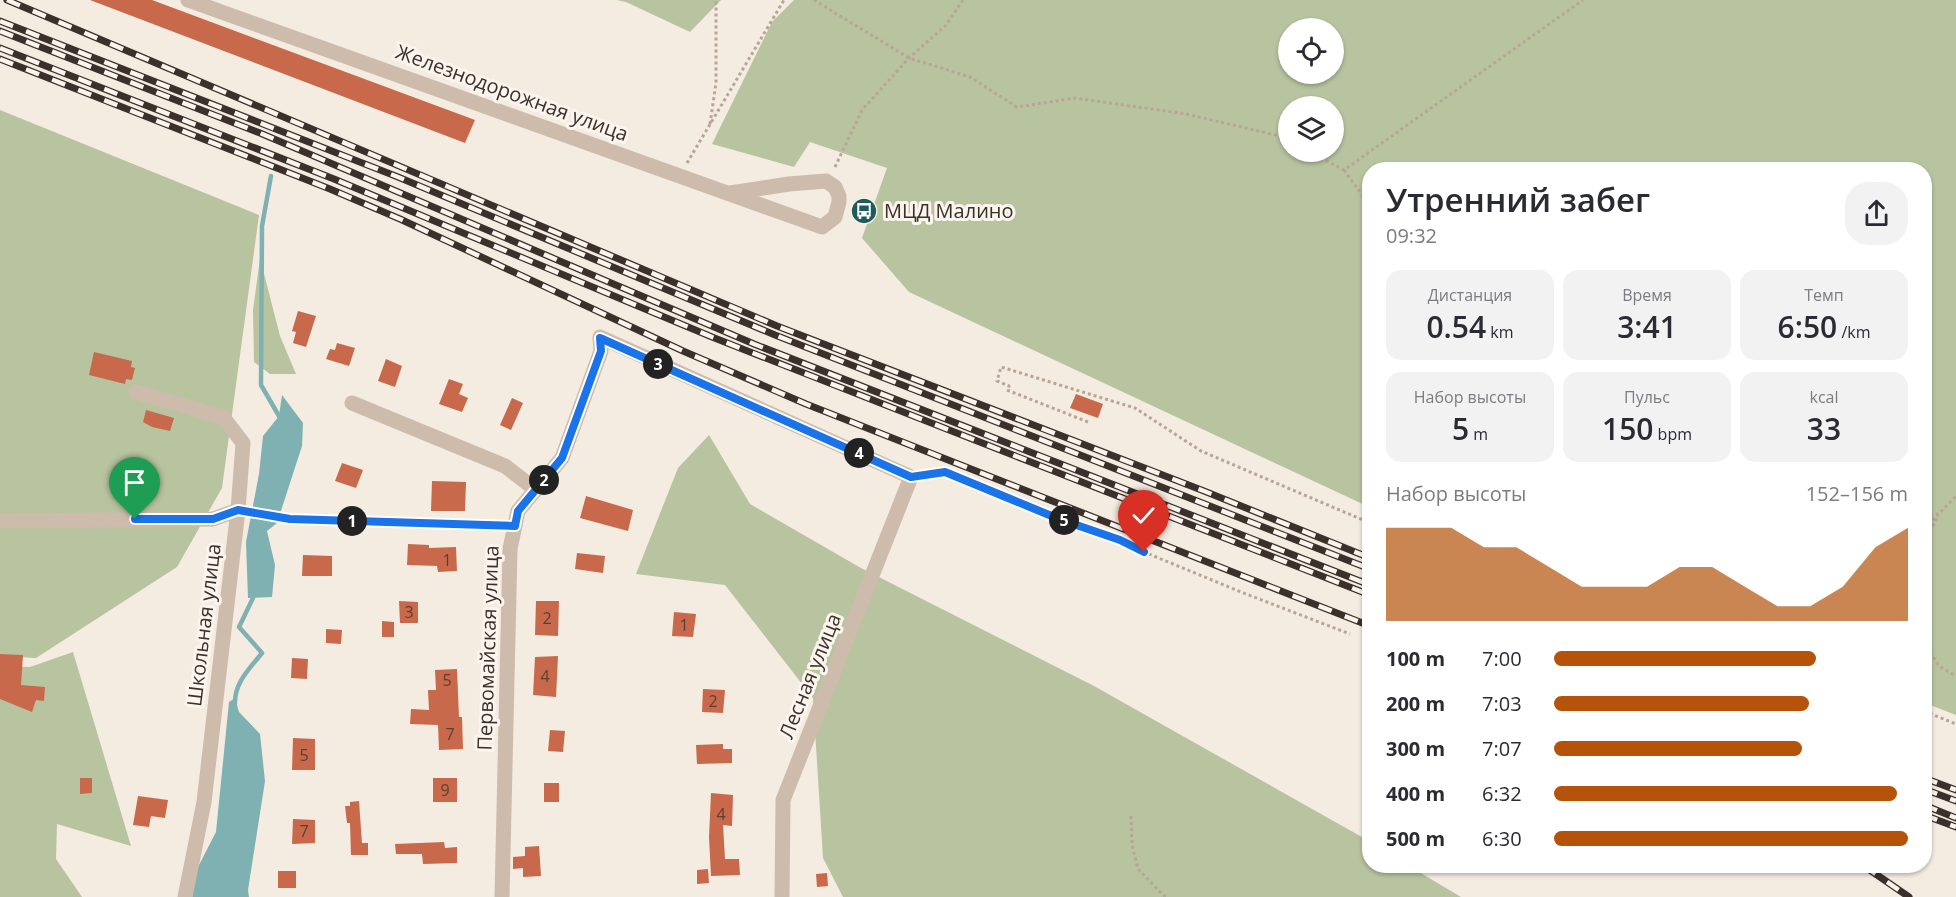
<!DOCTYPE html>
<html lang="ru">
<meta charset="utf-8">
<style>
:root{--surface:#fff;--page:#f2f2f3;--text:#2b2b33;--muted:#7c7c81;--accent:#b45309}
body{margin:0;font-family:"Open Sans",sans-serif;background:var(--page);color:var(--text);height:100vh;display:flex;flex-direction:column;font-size:22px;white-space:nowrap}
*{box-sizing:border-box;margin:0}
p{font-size:20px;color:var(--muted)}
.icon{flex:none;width:33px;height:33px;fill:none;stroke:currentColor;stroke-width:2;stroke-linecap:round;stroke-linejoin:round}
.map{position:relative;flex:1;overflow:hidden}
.details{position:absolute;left:1362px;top:162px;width:570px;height:711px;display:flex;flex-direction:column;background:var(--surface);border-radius:24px;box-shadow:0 2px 4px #0004}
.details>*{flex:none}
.controls{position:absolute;left:1278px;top:18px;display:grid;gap:12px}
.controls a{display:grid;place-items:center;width:66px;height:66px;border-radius:50%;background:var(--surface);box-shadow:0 2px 4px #0004;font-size:30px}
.pin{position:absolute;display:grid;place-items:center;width:51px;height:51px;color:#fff;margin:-62px -26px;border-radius:50% 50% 50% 0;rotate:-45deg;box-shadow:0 0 6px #0007}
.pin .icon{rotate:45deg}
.km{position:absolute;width:30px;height:30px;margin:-15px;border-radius:50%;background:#222;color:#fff;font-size:16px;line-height:30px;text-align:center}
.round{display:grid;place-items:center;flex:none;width:63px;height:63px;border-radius:24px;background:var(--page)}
.overview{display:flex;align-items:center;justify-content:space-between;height:102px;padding:0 24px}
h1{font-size:33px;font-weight:600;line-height:45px}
.figures{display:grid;grid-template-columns:repeat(3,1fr);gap:9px;height:102px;padding:6px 24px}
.figures div{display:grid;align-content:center;border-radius:15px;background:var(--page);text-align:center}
.figures b{font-size:30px;font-weight:600}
.figures small{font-size:16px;font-weight:400}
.figures p{font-size:16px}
.chart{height:168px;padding:12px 24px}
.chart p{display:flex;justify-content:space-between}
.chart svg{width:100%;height:108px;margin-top:6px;fill:var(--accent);opacity:.7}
ul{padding:0 24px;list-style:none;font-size:20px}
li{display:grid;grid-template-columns:96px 72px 1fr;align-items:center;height:45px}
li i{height:15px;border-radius:8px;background:var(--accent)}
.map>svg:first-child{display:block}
</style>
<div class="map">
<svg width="1956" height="897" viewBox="0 0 1956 897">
<rect width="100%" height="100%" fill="#f4ebe1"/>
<!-- green -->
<path fill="#b8c4a0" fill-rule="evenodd" d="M617 0H721L690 32 626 2Z
M794 0H1956V715L1925 703 1924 170H1370L1369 507 909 292 862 238 887 168 810 142 794 167 712 144 772 22ZM1288 28H1334V74H1288ZM1288 106H1334V152H1288Z
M0 110 259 215 222 488 177 567 36 658 0 656Z
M260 258 280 336 296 374H270L254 362 253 310Z
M709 435 750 504 861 568 1094 686 1369 841 1370 866H1409L1461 897H843L823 858 813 698 725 585 636 574 678 468Z
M73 652 131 846 57 824 56 859 82 897H0V666L30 667Z"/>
<!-- water -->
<path fill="#7fb0b2" d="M282 395 303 423 302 446 277 523 267 531 275 565 272 597 248 598 246 542 259 474 263 436 279 416Z
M235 698 239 712 260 734 265 781 248 890 249 897H189L199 865 216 832 229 702Z"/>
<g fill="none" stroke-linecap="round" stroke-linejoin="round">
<!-- stream -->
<path stroke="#7fb0b2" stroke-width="4.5" d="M271 176 262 226 261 385 279 416 280 420
M235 704C234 683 250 668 262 653L239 627 253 598 254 593"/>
</g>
<!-- building -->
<path fill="#c8694b" d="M90 0H152L475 120 465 143Z
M298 311 316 316 306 347 293 343 296 332 292 331Z
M337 343 355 348 349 366 326 359 330 349 335 350Z
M94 352 132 361 131 367 135 368 132 380 126 379 125 384 89 375Z
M386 359 402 366 395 387 378 381Z
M449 379 463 384 459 394 468 398 462 412 439 404Z
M1076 394 1103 404 1098 418 1070 408Z
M512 398 523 403 511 430 500 425Z
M146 410 174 418 170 431 152 427 143 422Z
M342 463 363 470 356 488 335 481Z
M432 481 466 482 465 511H431Z
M586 496 633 510 628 531 580 518Z
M408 544 429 545V548L456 547 457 571 438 572 437 566 407 565Z
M577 553 605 556 603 573 575 569Z
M303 555 332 556V576H302Z
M399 601 418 602V623H400Z
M536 601H559L558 636 535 635Z
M674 612 696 614 693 637 672 636Z
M382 621 394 622V637H382Z
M326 629 342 630 341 644 326 643Z
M0 654 23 655 21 685 45 687 44 701 36 700 32 712 0 699Z
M558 656 556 697 533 695 535 657Z
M292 658 308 659 307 679 291 678Z
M457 669 459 717H462L463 749 439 750 438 725 410 724 411 709 429 710 428 690H436L435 670Z
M703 689 725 690 723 713 702 712Z
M550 730 565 731 563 752 548 751Z
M293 738 315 739V770H292Z
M723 744V749H732V763L697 764 696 745Z
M80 778H92V793L80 794Z
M433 778H457V802H433Z
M544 783H559V802H544Z
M711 793 733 795 732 826 723 825 725 859H739L740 875 711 876 709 837Z
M138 796 168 800 165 818 151 816 149 827 133 825Z
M359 801 362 843H368V855H351L350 823H347L345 806H350V802Z
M293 819 315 820V843L292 844Z
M444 842 445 848 457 847V863L423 864 422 854H396L395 844Z
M539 846 541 876 523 877V868L513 869V857L525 856V847Z
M708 869 709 883 697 884V870Z
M278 871H296V888H278Z
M827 873 828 886 817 887 816 874Z"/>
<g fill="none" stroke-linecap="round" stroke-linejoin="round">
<!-- path -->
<path stroke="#b9a596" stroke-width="3" stroke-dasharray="3 3" stroke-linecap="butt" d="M814 0 909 58 970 77 1017 107 1075 98 1186 114 1284 137 1288 139
M710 124 716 83V0
M1310 152 1344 170 1583 0
M687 163 784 0
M835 167 862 110 909 58 946 25 963 0
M1344 170 1370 206
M1088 422 1007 390 1009 386 997 381 1001 367 1135 408 1201 451 1370 523
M925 475 945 472 1059 519 1120 540 1144 552 1241 592 1350 634
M252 512 290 519 500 526
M1924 515 1938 514
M1924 529 1956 496
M1924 542 1937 518
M1924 642 1939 666 1956 676
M1924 711 1956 724
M1131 816 1132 845 1138 869 1163 895 1168 897"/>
<!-- minor -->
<path stroke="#cdbbac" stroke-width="15" d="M188 0 822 227 835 217 839 202V196L835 187 826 181 789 184 730 193
M136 392 223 417 243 443 238 510 204 802 185 897
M352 403 505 466 536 490
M0 521 213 519 238 510
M502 897 510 549 518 511 562 458 601 351 600 337 911 477 783 800 782 897"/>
<!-- rail casing -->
<g stroke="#3b302b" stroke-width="7">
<path id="rail" d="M7 0 777 326 1204 491 1370 558
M0 21 398 177 775 335 1370 569
M0 31 260 133 754 344 1370 585
M0 48 334 179 712 337 1370 595
M0 59 330 189 400 219 683 351 806 404 1370 626
M1924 778 1956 790
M1924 789 1956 801
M1924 805 1956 818
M1924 815 1956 827
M1864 866 1909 897"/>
</g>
<!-- rail -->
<use href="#rail" stroke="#fbf5ee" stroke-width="4.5" stroke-dasharray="14" stroke-linecap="butt"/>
</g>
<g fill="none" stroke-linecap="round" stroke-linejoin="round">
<!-- route casing -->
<g stroke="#fff" stroke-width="12">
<path id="route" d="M135 519H213L238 510 290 519 515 526 518 511 562 458 601 351 600 338 911 477 945 472 1059 519 1120 540 1144 552"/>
</g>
<!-- route -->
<use href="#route" stroke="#1a73e8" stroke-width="8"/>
</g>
<!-- icons -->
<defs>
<g id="bus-disc" transform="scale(1.35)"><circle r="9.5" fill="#1f5a5e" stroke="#fbf5ee"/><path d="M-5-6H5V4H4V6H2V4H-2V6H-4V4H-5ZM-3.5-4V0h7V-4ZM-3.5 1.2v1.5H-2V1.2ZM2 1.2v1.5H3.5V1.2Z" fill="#fff"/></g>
</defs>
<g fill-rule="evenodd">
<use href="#bus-disc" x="864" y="211"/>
</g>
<g text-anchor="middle" stroke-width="6" stroke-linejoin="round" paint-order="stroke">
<!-- number labels -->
<g font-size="16" fill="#5e3e33">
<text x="447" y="566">1</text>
<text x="409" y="618">3</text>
<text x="547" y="624">2</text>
<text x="684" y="631">1</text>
<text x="545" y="682">4</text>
<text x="447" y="686">5</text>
<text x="713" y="707">2</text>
<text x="450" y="740">7</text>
<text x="304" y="761">5</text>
<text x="445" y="796">9</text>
<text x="721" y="820">4</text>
<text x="304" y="837">7</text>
</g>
<!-- street labels -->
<g font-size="20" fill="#3b302b" stroke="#fbf5ee">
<text transform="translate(512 93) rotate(20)" y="7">Железнодорожная улица</text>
<text transform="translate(204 625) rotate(-83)" y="7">Школьная улица</text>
<text transform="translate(488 648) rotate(-88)" y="7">Первомайская улица</text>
<text transform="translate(810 676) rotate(-68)" y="7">Лесная улица</text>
</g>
<!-- poi labels -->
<g font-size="20" fill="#3b302b" stroke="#fbf5ee" text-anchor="start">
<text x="884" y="218">МЦД Малино</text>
</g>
</g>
</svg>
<div class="controls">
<a><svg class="icon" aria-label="locate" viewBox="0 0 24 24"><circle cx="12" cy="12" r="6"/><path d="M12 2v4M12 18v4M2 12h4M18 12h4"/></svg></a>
<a><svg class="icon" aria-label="layers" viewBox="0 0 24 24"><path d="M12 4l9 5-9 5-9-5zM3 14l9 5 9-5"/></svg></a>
</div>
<div class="pin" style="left:135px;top:519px;background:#1e9e55"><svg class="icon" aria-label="arrive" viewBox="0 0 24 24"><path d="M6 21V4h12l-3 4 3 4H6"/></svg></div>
<div class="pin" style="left:1144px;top:552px;background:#d93025"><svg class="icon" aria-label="check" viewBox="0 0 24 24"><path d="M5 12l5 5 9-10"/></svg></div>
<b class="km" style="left:352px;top:521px">1</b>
<b class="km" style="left:544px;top:480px">2</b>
<b class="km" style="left:658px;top:364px">3</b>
<b class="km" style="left:859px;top:453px">4</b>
<b class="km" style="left:1064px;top:520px">5</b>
<section class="details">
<div class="overview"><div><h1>Утренний забег</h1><p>09:32</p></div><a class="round"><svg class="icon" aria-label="share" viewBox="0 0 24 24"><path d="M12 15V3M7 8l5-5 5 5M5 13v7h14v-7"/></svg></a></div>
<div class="figures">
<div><p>Дистанция</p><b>0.54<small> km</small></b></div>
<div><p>Время</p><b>3:41</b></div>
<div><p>Темп</p><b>6:50<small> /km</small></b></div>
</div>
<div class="figures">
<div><p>Набор высоты</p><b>5<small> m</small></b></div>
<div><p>Пульс</p><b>150<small> bpm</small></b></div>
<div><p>kcal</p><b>33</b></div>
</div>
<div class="chart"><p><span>Набор высоты</span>152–156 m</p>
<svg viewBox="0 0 160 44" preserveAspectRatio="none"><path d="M0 44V6L10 6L20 6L30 14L40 14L50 22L60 30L70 30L80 30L90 22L100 22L110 30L120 38L130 38L140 30L150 14L160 6V44z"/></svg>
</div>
<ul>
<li><b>100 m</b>7:00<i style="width:74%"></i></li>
<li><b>200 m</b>7:03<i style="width:72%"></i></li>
<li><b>300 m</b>7:07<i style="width:70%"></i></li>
<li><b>400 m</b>6:32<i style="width:97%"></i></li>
<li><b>500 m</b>6:30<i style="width:100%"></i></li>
</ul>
</section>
</div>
